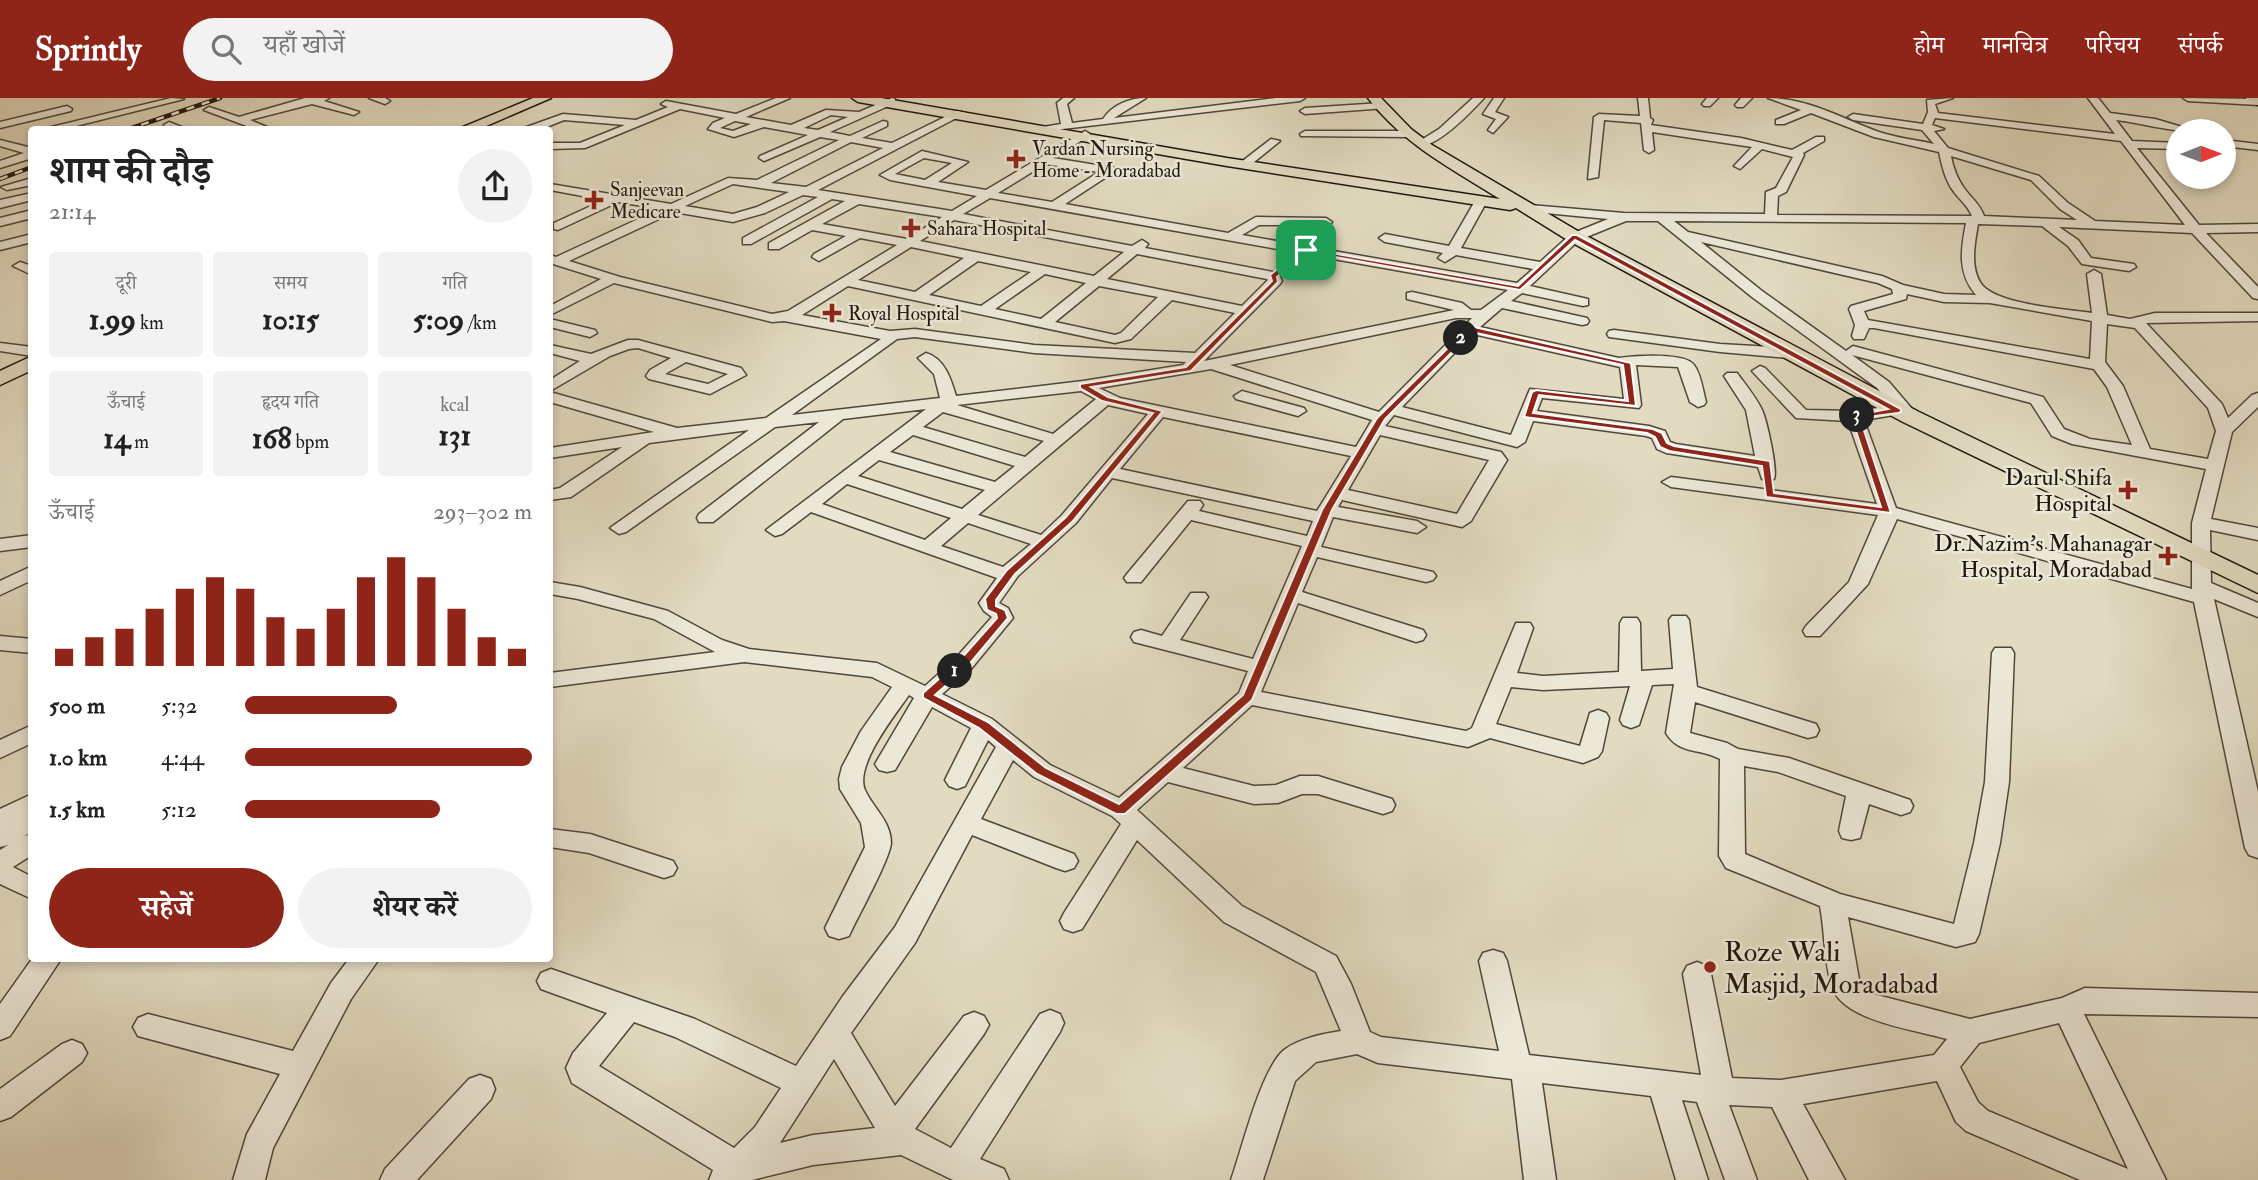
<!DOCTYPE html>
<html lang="hi">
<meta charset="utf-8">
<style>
:root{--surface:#fff;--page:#f2f2f2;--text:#222;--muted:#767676;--accent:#8f2418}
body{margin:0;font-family:"IM FELL Double Pica","Noto Serif Devanagari",serif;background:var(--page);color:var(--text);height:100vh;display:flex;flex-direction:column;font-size:26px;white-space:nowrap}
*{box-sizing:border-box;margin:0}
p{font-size:23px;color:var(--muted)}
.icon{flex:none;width:38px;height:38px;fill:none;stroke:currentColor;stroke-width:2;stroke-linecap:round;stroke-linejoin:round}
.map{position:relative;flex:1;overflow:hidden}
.panel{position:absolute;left:28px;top:28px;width:525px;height:836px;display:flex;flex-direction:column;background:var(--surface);border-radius:7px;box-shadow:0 4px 10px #0003}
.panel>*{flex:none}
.needle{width:46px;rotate:89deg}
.controls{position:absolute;left:2166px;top:21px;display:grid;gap:14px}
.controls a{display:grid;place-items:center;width:70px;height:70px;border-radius:50%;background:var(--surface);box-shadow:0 4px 10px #0003;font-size:35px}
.pin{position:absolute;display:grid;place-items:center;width:60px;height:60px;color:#fff;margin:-30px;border-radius:14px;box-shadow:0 4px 10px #0006}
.km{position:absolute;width:35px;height:35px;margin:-18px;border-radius:50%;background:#222;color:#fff;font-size:19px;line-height:35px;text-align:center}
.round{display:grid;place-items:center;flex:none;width:74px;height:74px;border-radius:37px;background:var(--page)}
.headline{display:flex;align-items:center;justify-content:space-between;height:119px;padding:0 21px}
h1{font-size:38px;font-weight:700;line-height:52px}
.metrics{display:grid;grid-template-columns:repeat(3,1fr);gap:10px;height:119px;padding:7px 21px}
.metrics div{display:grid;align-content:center;border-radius:7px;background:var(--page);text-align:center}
.metrics b{font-size:30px;font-weight:700}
.metrics small{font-size:19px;font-weight:400}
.metrics p{font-size:19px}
.chart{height:196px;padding:14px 21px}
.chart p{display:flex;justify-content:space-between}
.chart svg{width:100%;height:126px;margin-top:7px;stroke:var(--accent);stroke-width:6}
.action{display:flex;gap:14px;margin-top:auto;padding:14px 21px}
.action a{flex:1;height:80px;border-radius:42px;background:var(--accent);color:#fff;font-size:28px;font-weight:700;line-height:80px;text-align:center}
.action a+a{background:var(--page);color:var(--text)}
ul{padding:0 21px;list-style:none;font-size:23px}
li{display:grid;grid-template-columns:112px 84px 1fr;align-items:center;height:52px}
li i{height:18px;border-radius:9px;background:var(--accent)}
header{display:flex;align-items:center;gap:42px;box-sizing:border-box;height:98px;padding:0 35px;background:var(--accent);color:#fff}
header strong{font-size:33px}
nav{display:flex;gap:38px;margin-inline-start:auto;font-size:24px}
.search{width:490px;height:63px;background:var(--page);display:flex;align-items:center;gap:18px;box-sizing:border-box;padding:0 24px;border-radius:38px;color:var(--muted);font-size:26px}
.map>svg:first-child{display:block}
</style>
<header>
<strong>Sprintly</strong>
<div class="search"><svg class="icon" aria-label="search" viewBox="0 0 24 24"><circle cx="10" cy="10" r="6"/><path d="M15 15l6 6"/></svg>यहाँ खोजें</div>
<nav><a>होम</a><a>मानचित्र</a><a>परिचय</a><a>संपर्क</a></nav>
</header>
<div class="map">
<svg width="2258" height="1082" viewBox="0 0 2258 1082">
<rect width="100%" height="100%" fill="#e2dbc1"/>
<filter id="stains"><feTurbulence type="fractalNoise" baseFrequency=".00286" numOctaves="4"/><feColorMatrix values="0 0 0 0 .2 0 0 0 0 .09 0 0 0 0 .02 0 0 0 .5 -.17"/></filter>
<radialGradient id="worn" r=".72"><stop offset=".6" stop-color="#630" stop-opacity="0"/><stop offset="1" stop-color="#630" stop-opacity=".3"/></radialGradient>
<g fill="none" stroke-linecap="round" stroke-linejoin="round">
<!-- minor casing -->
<g stroke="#50473a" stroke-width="3">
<path id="minor" d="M171 0 184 1 60 32H39Z
M305 0H329L324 3 359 14 354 17 312 6 250 22 274 32H257L204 12 209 9 239 19Z
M369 0H385L390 3 385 6Z
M776 0H790L746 19 791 27 826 12 859 14 892 0 895 1V5L830 34 850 38 883 23 887 24V28L862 40 892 45 957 13 966 15 818 92 952 113 977 98 890 82 880 77 922 53 968 64 938 84 986 92 1085 33 1090 36 1089 38 1053 60 1133 73 1139 76 1133 79 1111 76 1065 106 1228 135 1256 119 1326 120 1332 124 1330 127H1259L1242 137 1517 185 1533 171 1456 157 1445 164 1438 160 1443 155 1385 144 1379 140 1385 136 1449 148 1475 103 1481 99 1487 103 1461 150 1540 164 1571 136 1608 121 1523 113 1517 109 1519 106 1624 115 1765 116 1766 94 1776 90 1793 59 1762 51 1740 71 1734 68 1752 49 1652 34 1654 52 1649 55 1644 52 1641 25 1604 22 1598 79 1588 81 1594 19 1599 16 1640 18 1638 0H1648L1650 20 1653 22 1651 27 1741 40 1792 52 1816 39H1824V43L1803 55 1804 57 1786 94 1778 98 1777 117 1972 118C1968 108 1960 102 1954 94 1945 82 1942 68 1939 54L1874 39 1811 15 1784 26H1776V22L1801 12 1768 0C1808 0 1843 21 1879 34 1897 40 1916 42 1934 46L1922 32 1853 22 1848 19 1853 16 1923 26 1928 14 1927 2 1953 0 1935 6 1938 15 2115 36 2088 0H2098L2110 15 2155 21 2189 31 2190 33C2167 33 2141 25 2116 22L2132 43 2179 45V51L2137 50 2199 127 2258 126V134L2206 135 2258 189V201L2253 200 2192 135 2059 129 2078 142 2091 160 2134 166 2136 169 2129 173 2082 166 2068 148 2042 128 1978 126C1975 144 1970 167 1980 184 1993 207 2067 211 2092 215L2087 176 2094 172 2101 176 2107 217 2130 221 2155 215H2258V223L2146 225 2222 306 2228 320 2252 297 2258 295V309L2232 334 2211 421 2258 430V442L2210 432 2211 485 2258 505V519L2214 501 2258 694V760L2249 757 2245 750 2194 504 1897 421 1868 486 1820 538H1806L1803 533 1806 528 1849 484 1878 417 1671 389 1662 384 1671 379 1877 406 1848 323 1796 320 1752 273 1760 268 1765 270 1806 312 1855 313 1893 308 1877 290 1752 199 1658 123H1626L1579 142 1530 188 1588 201V207L1583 208 1522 195 1511 203 1587 220 1589 223 1587 226 1582 227 1502 210 1480 229 1619 260C1634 258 1685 254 1694 267 1701 276 1703 293 1706 304L1704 307 1698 309 1690 304 1678 269 1636 267 1641 307 1639 310 1542 300 1537 313 1649 328 1665 333 1670 344 1676 346 1755 358 1746 312 1724 278 1727 275H1737C1745 286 1756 299 1762 312 1767 323 1778 373 1774 381H1762L1758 369 1666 355 1657 351 1652 340 1646 338 1533 323 1525 344 1517 349 1394 317 1385 328 1501 354 1507 362 1471 423 1462 429 1342 402 1338 409 1417 423 1426 429 1417 435 1333 419 1321 449 1433 474 1436 478 1433 482 1426 484 1317 459 1302 494 1423 532 1426 537 1423 542 1416 544 1298 505 1261 594 1466 633 1472 630 1516 525H1530L1533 530 1517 575 1543 578 1619 574 1620 525 1623 520H1637L1640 525 1641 573 1673 571 1669 522 1672 518H1686L1689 522 1697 589 1816 626 1819 632 1816 638 1808 640 1695 604 1690 635 1727 645 1738 651 1789 660 1910 702 1913 708 1910 714 1901 717 1869 706 1860 740 1851 742 1842 740 1839 733 1846 698 1778 674 1744 668 1745 756 1840 796 1954 826 1974 745 1985 684 1992 555 1995 550H2011L2014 555 2009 684 2000 745 1979 836 1975 844 1956 849 1848 819 1860 887 1873 896 1970 921 2062 900 2085 890 2258 895V919L2084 916 2166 1082H2133L2131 1076 2133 1082H2080L1966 1033 1956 1024 1937 983 1803 1006 1845 1082H1809L1772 1009 1729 1007 1757 1082H1725L1697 1004 1682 1002 1708 1082H1676L1651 998 1542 985 1556 1082H1524L1512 981 1378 965 1357 956 1316 964 1295 983 1263 1082H1231C1242 1051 1261 971 1284 952 1300 940 1322 936 1341 933L1316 874 1224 824 1137 742 1082 831 1073 834 1064 831 1060 823 1064 815 1121 726 1112 718 1034 679 1013 662 981 721 1074 756 1078 763 1074 770 1065 773 1056 770 972 737 915 845 851 935 895 1008 964 918 974 914 984 918 989 927 984 936 915 1031 951 1050 1040 916 1050 912 1060 916 1064 925 1060 934 980 1061 1004 1071 1009 1082H953L901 1057 813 1067 752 1082H709L713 1072 572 985 566 970 573 955 607 915 541 891 537 883 541 875 551 871 695 921 796 968 843 898 895 829 996 649 988 642 965 688 957 691 949 688 945 682 971 630 932 609 895 672 887 674 879 672 875 666 914 600 909 597C895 617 854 668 865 692 873 710 891 723 891 745 890 761 857 820 849 838L839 841 829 838 825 830 865 749 861 725 840 691 839 681 842 669 861 633 892 589 872 579 744 564 550 589V575L715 554 654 521 578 501 550 496V484L580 489 668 513 722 542 749 551 877 565 925 588 955 561 992 519 984 513 979 505 997 480 811 414 782 436 775 438 766 432 926 311 843 321 713 424H699L697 420 699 416 819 324 775 329 626 434 619 436 610 430 749 332 649 345 571 399 550 402V392L560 390 622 349 550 360V350L654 334 550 304V294L677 330 766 320 881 241 784 223 772 224 614 185 550 217V208L601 181 550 165V157L556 159 660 111 618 104 558 132 554 131V125L604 102 550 92V86L671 106 728 80 757 82 839 42 820 39 764 63 759 60 760 58 808 37 764 29 734 39 708 31 713 25 725 20 680 11 585 50 550 51V45H580L625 27 564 22 539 32 524 30 563 16 636 22 668 9 661 6 666 3 736 16ZM831 17 848 19 818 32 804 30ZM1935 20 2121 43 2185 127 2095 123 2068 105 2039 78 1948 50 1934 33 1944 31 1932 27ZM735 23 751 26 733 33 720 30ZM851 44 883 50 806 89 771 85ZM1951 58 2031 82 2060 111 2077 122 1984 118C1980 106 1971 100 1964 90 1957 80 1953 69 1951 58ZM924 60 952 65 925 82 895 76ZM1045 66 1099 74 1052 104 998 95ZM733 86 789 94 757 109 733 116 685 108ZM803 97 818 99 743 140V146H751L832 101 845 103 769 145V151H779L812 132 846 138 814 156 812 159 819 163 860 140 897 147 788 213 772 216 620 179 569 163 674 114 733 124 765 115ZM990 100 1508 192 1481 212H1471L1462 205 1412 194 1407 195V201L1454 212 1204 263 1280 186 1282 183 1278 175 1145 150 1148 146 1142 142 1132 148 963 116ZM859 106 942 119 907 141 822 126ZM954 122 1124 154 1094 178 920 143ZM1674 123 1966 125C1961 151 1957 175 1976 197L1944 196 1903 187 1882 178 1688 134ZM1701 144 1878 185 1892 191 1893 196 1851 208 1849 211 1855 227 1852 238 1854 241H1864L1869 230H1874L2094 271 2107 289 2132 347 2090 341 2064 331 2043 299 1853 248 1846 253 1762 193ZM911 149 964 160 915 194 858 182ZM1137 156 1267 181 1268 182 1242 208 1107 181ZM978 163 1031 174 981 208 929 197ZM1045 176 1086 185 1041 221 995 211ZM848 188 1115 245 1131 241 1172 202 1235 215 1195 255 1034 247 915 231 890 233 802 217ZM1099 188 1158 199 1121 235 1115 237 1055 224ZM1907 196 1944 204 1990 205 2092 223 2090 261 1868 222 1864 213 1906 201ZM1456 220H1472L1379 314 1230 267ZM2107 226 2135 230 2208 310 2216 333 2208 361 2150 351 2123 288 2105 264ZM1473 236 1620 269 1624 301 1530 291 1511 337 1402 309ZM915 239 1034 255 1186 264 1183 267 1083 283 956 298C951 281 945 261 926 255L918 260 934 276 940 300 792 317 897 241ZM1852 257 2031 305 2052 338 2072 346 2206 371 2192 425V491L1896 410 1864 322 1900 316 1911 324 1919 319 1889 284ZM1211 271 1372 322 1356 349 1120 300 1099 290ZM1081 293 1096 301 1053 336 957 307ZM1108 307 1148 316 1062 417 1041 437 978 417ZM943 314 1044 343 1025 359 923 329ZM1163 319 1351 358 1317 413 1120 371ZM913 337 1015 368 995 384 890 354ZM1380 337 1489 362 1457 416 1348 392ZM879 362 985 392 962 411 858 378ZM1112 380 1313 423 1307 438 1199 413 1203 407 1200 403H1188L1127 476 1124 480 1127 484H1141L1191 422 1302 448 1253 561 1180 542 1208 499 1205 495H1191L1162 538 1141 532 1134 534 1131 539 1134 544 1248 573 1239 595 1119 700 1050 667 992 621 942 596 971 571 1013 520 1008 510 999 505 1018 478 1076 425ZM847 386 951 420 925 442 822 406ZM968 425 1031 446 1003 469 941 448ZM1674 586 1666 635C1679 657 1701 650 1720 661L1719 758 1726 770 1820 808C1825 834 1824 864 1832 889 1843 923 1916 932 1947 941L1934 957 1781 982 1732 980 1711 876 1707 868 1697 864 1687 868 1683 876 1701 977 1529 957 1507 863 1503 855 1493 852 1483 855 1479 863 1499 953 1381 939 1370 934 1351 886 1336 858 1242 808 1137 712 1168 684 1254 706 1278 705 1302 696H1318L1383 716 1392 713 1395 707 1392 701 1318 678H1300L1276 687 1254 688 1183 670 1252 607 1468 649 1490 640 1583 665 1598 659 1602 653 1609 620 1606 615 1598 612 1590 615 1580 648 1496 626 1511 589 1543 592 1630 588 1620 622 1623 627 1631 630 1639 627 1652 587ZM634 924 675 939 781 990 755 1029 734 1050 599 968ZM2059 925 2128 1071 1988 1013 1978 1004 1960 969 1979 945ZM834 961 875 1030 813 1037 780 1045Z
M1063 0H1074L1067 6 1072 25 1103 21C1112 7 1129 0 1146 0L1114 20 1276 0H1305L1300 3 1037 34V30L1061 26 1057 5Z
M1473 0H1484C1471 14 1437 50 1418 48V44L1439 31Z
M1494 0H1504L1495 14 1508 19 1493 35 1488 32 1496 21 1483 16Z
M1707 0H1718L1710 8H1704L1702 6Z
M1741 0H1752L1743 9H1737L1735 7Z
M2183 0 2258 1V7L2188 3Z
M1382 5 1387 8 1386 10 1305 16 1300 13 1305 10Z
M67 8 72 11 71 13 0 30V24Z
M169 24 184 30 185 32 165 29 164 27Z
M1305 33H1408L1413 36 1408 39 1301 38 1300 36Z
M1271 41 1280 43 1248 69H1240V65Z
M0 42 32 50V60L0 70V63L24 55 0 48Z
M2224 42 2258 46V52L2224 48Z
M32 80V87L7 92 1 89Z
M32 95V102L0 110V102Z
M32 112V120L0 128V120Z
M32 136V144L0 152V144Z
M20 164 32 168V177L13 168Z
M550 221 595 232 597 235 590 239 550 229Z
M1614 232 1720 246 1789 250 1797 255 1789 260 1720 254 1609 239 1607 236 1609 233Z
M628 242H638L741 270 746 277 710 296 649 281 646 278 650 272 671 260 638 250 629 251 610 258 550 293V282L580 263 550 255V247L591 256ZM686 264 728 276 708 286 665 276Z
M0 245 32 249V258L0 253Z
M1242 293 1304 310 1306 313 1298 318 1236 301 1234 298Z
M32 437V449L0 453V441Z
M32 468V482L0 497V483Z
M0 538 32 541V555L0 552Z
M32 627V645L0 660V642Z
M32 696V734L24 738 32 736V757L13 769 32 779V801L0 786V752L8 747 0 749V711Z
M550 731 590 736 673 763 677 770 673 777 664 780 589 755 550 749Z
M32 861H61L10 938 0 942V906Z
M349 861H379L351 901 273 1050 265 1082H233L247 1036 280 976 138 938 133 929 138 920 148 916 293 953 331 885Z
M72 942 82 946 87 955 82 964 11 1019 0 1023V991L62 946Z
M480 977 491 981 495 991 491 1001 417 1082H380L385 1071 469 981Z"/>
</g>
<!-- major casing -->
<g stroke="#1f160d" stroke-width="3">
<path id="major" d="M533 0H551L477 32H456Z
M852 0H881L1227 60 1500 101C1452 71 1403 46 1368 0H1381L1411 31 1432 47 1581 135 1919 314 2258 477V495L1903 324 1569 143 1516 110 1510 112 1227 68 858 4Z
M2245 0H2258V7Z
M32 258V272L0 287V273Z"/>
</g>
<!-- minor -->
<use href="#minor" fill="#ece8d7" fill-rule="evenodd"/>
<!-- major -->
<use href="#major" fill="#e2dbc1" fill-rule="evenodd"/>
<!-- rail casing -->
<g stroke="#1f160d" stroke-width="4.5">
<path id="rail" d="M126 32 220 0
M0 81 32 69"/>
</g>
<!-- rail -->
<use href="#rail" stroke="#ece8d7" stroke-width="2.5" stroke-dasharray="8" stroke-linecap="butt"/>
</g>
<!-- route -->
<path fill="#8f2418" stroke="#fff" stroke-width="2" fill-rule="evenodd" d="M1572 137H1577L1901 311V314L1898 315 1860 320 1891 415 1766 399 1762 368 1669 353 1660 349 1655 339 1647 335 1524 319 1532 294 1536 292 1628 303 1623 267 1472 234 1385 321 1332 412 1252 602 1125 716H1116L1037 676 979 630 923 600V595L959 563 997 520 996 516 987 512 985 501 1007 472 1066 419 1153 315 1102 303 1080 290V286L1186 269 1272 183 1270 177 1303 150 1518 188ZM1575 142 1888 311 1851 318 1881 409 1774 395 1770 363 1674 348 1667 345 1662 335 1653 331 1533 315 1539 297 1636 308 1631 265 1470 228 1377 320 1322 412 1243 597 1119 706 1046 670 988 624 935 597 967 569 1008 520 1005 512 996 508V502L1015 476 1073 423 1163 313 1108 299 1091 289 1191 273 1278 184 1277 179 1307 154 1520 192Z"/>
<!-- markers -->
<g fill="#8f2418" stroke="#ece8d7" stroke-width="2.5">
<path d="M1012.5 50.5h7v7h7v7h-7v7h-7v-7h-7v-7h7z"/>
<path d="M590.5 91.5h7v7h7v7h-7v7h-7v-7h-7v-7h7z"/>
<path d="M907.5 119.5h7v7h7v7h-7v7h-7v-7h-7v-7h7z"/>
<path d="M828.5 204.5h7v7h7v7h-7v7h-7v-7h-7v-7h7z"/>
<path d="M2124.5 381.5h7v7h7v7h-7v7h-7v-7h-7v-7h7z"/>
<path d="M2164.5 447.5h7v7h7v7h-7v7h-7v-7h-7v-7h7z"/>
<circle cx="1710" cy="869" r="7"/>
</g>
<g text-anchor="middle" stroke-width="5" stroke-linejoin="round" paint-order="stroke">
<!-- far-poi labels -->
<g font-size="19" fill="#1f160d" stroke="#ece8d7" text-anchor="start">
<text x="1032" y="57">Vardan Nursing<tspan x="1032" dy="22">Home - Moradabad</tspan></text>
<text x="610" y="98">Sanjeevan<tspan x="610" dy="22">Medicare</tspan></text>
<text x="927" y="137">Sahara Hospital</text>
<text x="848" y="222">Royal Hospital</text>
</g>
<!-- poi labels -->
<g font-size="23" fill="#1f160d" stroke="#ece8d7" text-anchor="end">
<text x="2112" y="387">Darul Shifa<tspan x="2112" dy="26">Hospital</tspan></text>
<text x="2152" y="453">Dr.Nazim's Mahanagar<tspan x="2152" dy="26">Hospital, Moradabad</tspan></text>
</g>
<!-- near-poi labels -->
<g font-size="28" fill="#1f160d" stroke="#ece8d7" text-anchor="start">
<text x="1724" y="863">Roze Wali<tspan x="1724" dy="32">Masjid, Moradabad</tspan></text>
</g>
</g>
<rect width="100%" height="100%" filter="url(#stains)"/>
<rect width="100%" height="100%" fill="url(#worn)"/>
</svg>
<div class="controls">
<a><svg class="needle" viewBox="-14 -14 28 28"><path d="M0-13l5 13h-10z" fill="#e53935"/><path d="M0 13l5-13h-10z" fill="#767676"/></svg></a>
</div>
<div class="pin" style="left:1306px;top:152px;background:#1e9e55"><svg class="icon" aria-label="arrive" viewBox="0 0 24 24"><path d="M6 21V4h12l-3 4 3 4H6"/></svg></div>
<b class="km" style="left:955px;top:573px">1</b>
<b class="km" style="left:1461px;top:240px">2</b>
<b class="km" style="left:1857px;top:317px">3</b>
<section class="panel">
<div class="headline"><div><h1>शाम की दौड़</h1><p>21:14</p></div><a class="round"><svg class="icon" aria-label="share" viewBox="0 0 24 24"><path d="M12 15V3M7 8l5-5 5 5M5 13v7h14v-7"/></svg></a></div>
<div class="metrics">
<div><p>दूरी</p><b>1.99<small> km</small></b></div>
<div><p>समय</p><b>10:15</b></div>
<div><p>गति</p><b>5:09<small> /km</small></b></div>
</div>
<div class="metrics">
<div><p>ऊँचाई</p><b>14<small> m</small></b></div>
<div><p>हृदय गति</p><b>168<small> bpm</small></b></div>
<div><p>kcal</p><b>131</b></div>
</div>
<div class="chart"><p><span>ऊँचाई</span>293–302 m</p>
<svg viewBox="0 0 160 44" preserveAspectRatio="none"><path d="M5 44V38M15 44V34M25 44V31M35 44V24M45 44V17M55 44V13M65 44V17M75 44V27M85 44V31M95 44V24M105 44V13M115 44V6M125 44V13M135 44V24M145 44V34M155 44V38"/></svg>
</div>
<ul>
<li><b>500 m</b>5:32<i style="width:53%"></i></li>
<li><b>1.0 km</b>4:44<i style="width:100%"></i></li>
<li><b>1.5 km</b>5:12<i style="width:68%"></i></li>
</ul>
<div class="action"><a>सहेजें</a><a>शेयर करें</a></div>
</section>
</div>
